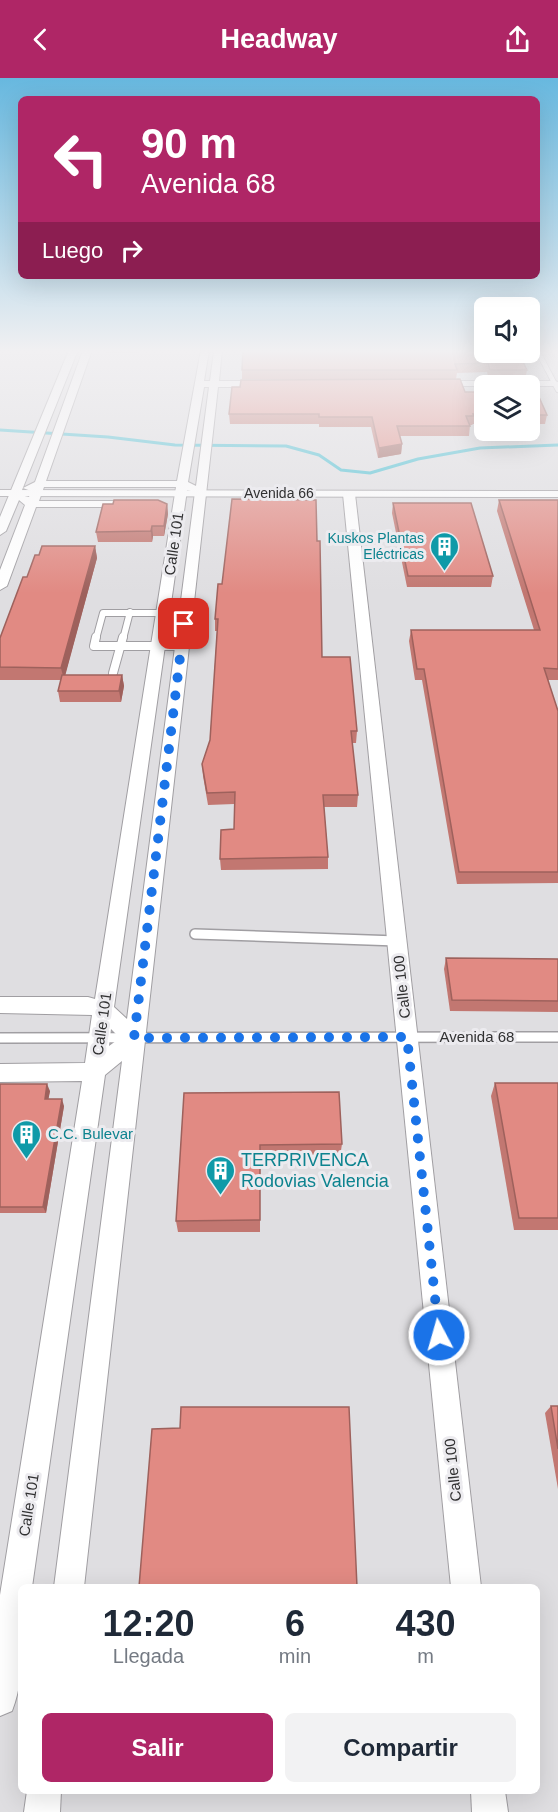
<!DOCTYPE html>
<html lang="es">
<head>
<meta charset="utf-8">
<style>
  body { margin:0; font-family:Arial,sans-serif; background:#f2f2f3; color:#1f2937; height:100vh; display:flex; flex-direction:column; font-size:22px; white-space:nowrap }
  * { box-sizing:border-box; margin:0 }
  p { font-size:20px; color:#747a83 }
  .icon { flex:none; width:33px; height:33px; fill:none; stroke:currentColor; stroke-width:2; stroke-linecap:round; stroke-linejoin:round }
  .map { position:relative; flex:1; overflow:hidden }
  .details { position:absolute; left:18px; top:1506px; width:522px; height:210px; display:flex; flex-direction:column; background:#fff; border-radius:9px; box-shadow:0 6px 24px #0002 }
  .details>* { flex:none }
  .hud { position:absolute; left:18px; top:18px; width:522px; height:183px; border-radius:9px; box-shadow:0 6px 24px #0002; background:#af2666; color:#fff; overflow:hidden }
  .tools { position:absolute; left:474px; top:219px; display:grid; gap:12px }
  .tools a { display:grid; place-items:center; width:66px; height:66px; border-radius:9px; background:#fff; box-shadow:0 6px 24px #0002; font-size:30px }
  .pin { position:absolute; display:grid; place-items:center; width:51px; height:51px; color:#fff; margin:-26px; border-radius:12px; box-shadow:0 3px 9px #0006 }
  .me { position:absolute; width:66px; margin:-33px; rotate:354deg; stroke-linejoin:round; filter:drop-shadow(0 0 4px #0008) }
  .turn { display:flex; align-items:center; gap:21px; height:126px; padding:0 24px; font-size:27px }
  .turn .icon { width:78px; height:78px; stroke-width:2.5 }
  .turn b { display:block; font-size:42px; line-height:51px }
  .then { display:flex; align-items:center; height:57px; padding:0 24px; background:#0003; gap:12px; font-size:22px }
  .eta { display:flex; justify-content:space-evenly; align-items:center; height:102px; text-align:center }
  .eta b { font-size:36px; font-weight:700; line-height:42px }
  .cta { display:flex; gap:12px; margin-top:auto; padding:12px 24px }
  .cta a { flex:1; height:69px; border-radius:9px; background:#af2666; color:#fff; font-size:24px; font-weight:700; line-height:69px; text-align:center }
  .cta a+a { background:#f2f2f3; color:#1f2937 }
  header { display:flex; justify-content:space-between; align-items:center; height:78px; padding:0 24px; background:#af2666; color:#fff; font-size:27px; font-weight:700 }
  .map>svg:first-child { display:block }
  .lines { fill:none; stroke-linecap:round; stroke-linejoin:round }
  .stream { stroke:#46bed1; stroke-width:3 }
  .service-far3-casing { stroke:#a09ea2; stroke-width:6 }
  .service-far2-casing { stroke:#a09ea2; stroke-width:8 }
  .service-far1-casing { stroke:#a09ea2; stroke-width:10 }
  .service-casing { stroke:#a09ea2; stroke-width:12 }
  .minor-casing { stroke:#a09ea2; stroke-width:2 }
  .service-far3 { stroke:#fff; stroke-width:4.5 }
  .service-far2 { stroke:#fff; stroke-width:6 }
  .service-far1 { stroke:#fff; stroke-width:8 }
  .service { stroke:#fff; stroke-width:9 }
  .minor { fill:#fff; fill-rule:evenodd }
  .wall { fill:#c27771 }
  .shaded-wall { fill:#9e615c }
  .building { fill:#e18a83; stroke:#9e615c; stroke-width:1.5 }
  .route { stroke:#1a73e8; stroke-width:10; stroke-dasharray:0 18 }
  .labels { text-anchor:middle; stroke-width:6; stroke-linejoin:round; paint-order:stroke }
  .far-street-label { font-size:14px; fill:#313132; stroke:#ecebef }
  .far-culture-label { font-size:14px; fill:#0d838f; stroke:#ecebef; text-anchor:end }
  .street-label { font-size:15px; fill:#313132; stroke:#ecebef }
  .culture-label { font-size:15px; fill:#0d838f; stroke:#ecebef; text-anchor:start }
  .near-culture-label { font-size:18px; fill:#0d838f; stroke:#ecebef; text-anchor:start }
</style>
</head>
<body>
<header><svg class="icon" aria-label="back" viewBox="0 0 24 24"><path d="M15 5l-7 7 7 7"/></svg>Headway<svg class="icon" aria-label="share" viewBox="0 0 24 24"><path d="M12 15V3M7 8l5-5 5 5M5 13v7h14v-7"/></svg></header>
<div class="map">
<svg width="558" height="1734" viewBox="0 0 558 1734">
  <rect width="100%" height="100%" fill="#dfdee1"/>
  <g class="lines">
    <polyline class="stream" points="0,352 108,359 175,367 286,368 319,377 341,392 370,395 418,381 480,370 558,367"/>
    <defs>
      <polyline id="service-far3" points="537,272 558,312"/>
      <g id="service-far2">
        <polyline points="0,415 558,416"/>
        <polyline points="96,561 103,535 163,535"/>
        <polyline points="123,561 130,534"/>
      </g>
      <g id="service-far1">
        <polyline points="96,559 94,568 181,568"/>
        <polyline points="113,595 123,559"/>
      </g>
      <g id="service">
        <polyline points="195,856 397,863"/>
        <polyline points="0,960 558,959"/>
      </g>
      <g id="minor">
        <path d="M69,272H78L20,417L29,419L31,413L23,410L35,404L83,272H92L46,403H177L201,272H209L204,303H210L214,273L222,272L219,303H267L272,306L267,309H218L84,1509H54L122,983L105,997L32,1509H21C21,1549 27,1595 12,1633L0,1638V1517L82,1003L0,1004V986L85,985L92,937L0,935V919H88L95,921L176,409H44L39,423H139L145,426L139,429H36L7,508L0,512V492L25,427L19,422L6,453L0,457V439ZM204,309H209L196,408L188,404ZM187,412L195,414L127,941L114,929ZM111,951L120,960L109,968Z"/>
        <polygon points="438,303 555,303 558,304 558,308 435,308 433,306"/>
        <polygon points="349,413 355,416 481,1509 451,1509 343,416"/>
        <polygon points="27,1713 61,1713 60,1734 24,1734"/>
        <polygon points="471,1713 505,1713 508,1734 472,1734"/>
      </g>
    </defs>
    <use href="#service-far3" class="service-far3-casing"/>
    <use href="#service-far2" class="service-far2-casing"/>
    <use href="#service-far1" class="service-far1-casing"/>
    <use href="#service" class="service-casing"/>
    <use href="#minor" class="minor-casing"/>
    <use href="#service-far3" class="service-far3"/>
    <use href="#service-far2" class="service-far2"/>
    <use href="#service-far1" class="service-far1"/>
    <use href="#service" class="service"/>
    <use href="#minor" class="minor"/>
  </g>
  <g class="wall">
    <polygon points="105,272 138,272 137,275 106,275"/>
    <polygon points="484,272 527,292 525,301 489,301 487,294 457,295 456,301 242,301 242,292"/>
    <polygon points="494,301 531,301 547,337 545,346 530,346 530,308 493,308"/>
    <polygon points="465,314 484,314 484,346 473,346 472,347 470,347 469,358 400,358 402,366 401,376 378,380 371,349 319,349 319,346 230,346 229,336"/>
    <polygon points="499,422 558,422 558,602 548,602 558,633 558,805 457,806 422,602 415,602 409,563 411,552 534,552 497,433"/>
    <polygon points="393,425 493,498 491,509 407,509 392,435"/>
    <polygon points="167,426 168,436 164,458 153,458 152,464 98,464 96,454"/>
    <polygon points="317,463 322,579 357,653 356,665 352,665 358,717 357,729 324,729 328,779 328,791 221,792 220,781 234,751 234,726 208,727 203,698 202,686 210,662 217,553 215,553 215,541 222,506"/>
    <polygon points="95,468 97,480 65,597 122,597 124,608 121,624 60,624 58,613 61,602 0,602 0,560 27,499 39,477"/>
    <polygon points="446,880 558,881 558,934 450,933 444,891"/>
    <polygon points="495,1005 558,1005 558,1152 514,1152 491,1018"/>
    <polygon points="0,1006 50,1013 48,1021 64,1028 46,1135 0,1135"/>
    <polygon points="184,1015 342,1066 340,1079 260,1080 260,1154 178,1154 176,1143"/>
    <polygon points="551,1328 558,1328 558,1411 545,1335"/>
  </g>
  <g class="shaded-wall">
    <polygon points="402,366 401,376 378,380 379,370"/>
    <polygon points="167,426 168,436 164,458 164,448"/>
    <polygon points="152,448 153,458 152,464 151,453"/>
    <polygon points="95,468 97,480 64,602 61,590"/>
    <polygon points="122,597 124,608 121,624 119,613"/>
    <polygon points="47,1006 50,1013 47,1029 45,1021"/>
    <polygon points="62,1021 64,1028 46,1135 43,1129"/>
  </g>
  <g class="building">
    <polygon points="243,272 484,272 484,274 518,274 527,292 490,292 488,285 455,286 457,292 242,292"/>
    <polygon points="460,301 465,314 484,314 484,336 473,336 474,338 466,338 470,348 397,348 402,366 379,370 372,339 319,339 319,336 229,336 232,309 240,309 241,302"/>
    <polygon points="494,301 531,301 547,337 530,337 530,308 496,308"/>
    <polygon points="232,421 316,422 317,463 320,463 322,579 350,579 357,653 351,653 358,717 323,717 328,779 220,781 221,752 234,751 235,714 207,715 202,686 210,662 218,541 215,541 218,506 222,506"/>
    <polygon points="114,422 158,422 167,426 164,448 152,448 151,453 96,454 103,426 113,426"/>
    <polygon points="499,422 558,422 558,591 544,590 558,633 558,794 459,794 424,591 417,591 411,552 540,552"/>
    <polygon points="393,425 471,425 493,498 408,498"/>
    <polygon points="42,468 95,468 61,590 0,589 0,560 23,499 27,499 35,477 39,477"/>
    <polygon points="62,597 122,597 119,613 58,613"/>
    <polygon points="446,880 558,881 558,923 452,922"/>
    <polygon points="495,1005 558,1005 558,1140 519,1140"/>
    <polygon points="0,1006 47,1006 45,1021 62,1021 43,1129 0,1129"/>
    <polygon points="339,1014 342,1066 260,1067 260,1142 176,1143 184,1015"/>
    <polygon points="551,1328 558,1328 558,1371"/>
    <polygon points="181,1329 349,1329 357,1509 139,1509 152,1351 180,1350"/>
  </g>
  <linearGradient id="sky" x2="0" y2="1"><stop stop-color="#67b8df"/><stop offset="0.53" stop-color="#f1f0f2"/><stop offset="1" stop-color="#f1f0f2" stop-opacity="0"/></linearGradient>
  <rect width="558" height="515" fill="url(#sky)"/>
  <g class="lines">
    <polyline class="route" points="184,546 134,960 407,959 439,1257"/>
  </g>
  <defs>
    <symbol id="building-pin" viewBox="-11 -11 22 30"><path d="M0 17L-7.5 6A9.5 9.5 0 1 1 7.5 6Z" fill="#0f9aa8" stroke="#ecebef"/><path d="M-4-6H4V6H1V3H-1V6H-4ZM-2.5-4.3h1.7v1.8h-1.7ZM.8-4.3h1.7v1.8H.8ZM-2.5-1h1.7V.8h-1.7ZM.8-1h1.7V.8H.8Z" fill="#fff"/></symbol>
  </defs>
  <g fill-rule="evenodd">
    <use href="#building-pin" x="428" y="452" width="33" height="45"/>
    <use href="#building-pin" x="10" y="1040" width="33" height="45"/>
    <use href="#building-pin" x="204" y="1076" width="33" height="45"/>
  </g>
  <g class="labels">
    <g class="far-street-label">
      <text x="279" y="420">Avenida 66</text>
    </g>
    <g class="far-culture-label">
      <text x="424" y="465">Kuskos Plantas<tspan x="424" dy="16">Eléctricas</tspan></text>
    </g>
    <g class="street-label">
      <text transform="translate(174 466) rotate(-82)" y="5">Calle 101</text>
      <text transform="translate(402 909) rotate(-96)" y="5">Calle 100</text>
      <text transform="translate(102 946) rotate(-82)" y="5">Calle 101</text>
      <text x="477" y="964">Avenida 68</text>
      <text transform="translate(453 1392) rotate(-96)" y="5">Calle 100</text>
      <text transform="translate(29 1427) rotate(-81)" y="5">Calle 101</text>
    </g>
    <g class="culture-label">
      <text x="48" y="1061">C.C. Bulevar</text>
    </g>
    <g class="near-culture-label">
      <text x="241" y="1088">TERPRIVENCA<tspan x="241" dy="21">Rodovias Valencia</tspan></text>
    </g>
  </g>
</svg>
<div class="tools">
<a><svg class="icon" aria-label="sound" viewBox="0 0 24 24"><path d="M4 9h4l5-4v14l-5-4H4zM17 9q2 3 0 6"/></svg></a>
<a><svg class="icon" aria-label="layers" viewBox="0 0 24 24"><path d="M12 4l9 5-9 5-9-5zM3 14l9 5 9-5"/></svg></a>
</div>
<div class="pin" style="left:184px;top:546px;background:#d93025"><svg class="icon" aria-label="arrive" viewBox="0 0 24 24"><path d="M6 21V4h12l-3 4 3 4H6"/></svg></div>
<svg class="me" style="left:439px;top:1257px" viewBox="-20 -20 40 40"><circle r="17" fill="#1a73e8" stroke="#fff" stroke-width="3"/><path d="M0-11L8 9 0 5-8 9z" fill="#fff"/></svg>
<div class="hud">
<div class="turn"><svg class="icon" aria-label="left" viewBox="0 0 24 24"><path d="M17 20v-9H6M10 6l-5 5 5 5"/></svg><div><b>90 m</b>Avenida 68</div></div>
<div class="then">Luego<svg class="icon" aria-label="right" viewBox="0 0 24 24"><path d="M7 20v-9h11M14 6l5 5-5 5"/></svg></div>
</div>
<section class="details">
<div class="eta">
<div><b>12:20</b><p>Llegada</p></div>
<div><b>6</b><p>min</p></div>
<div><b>430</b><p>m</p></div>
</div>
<div class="cta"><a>Salir</a><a>Compartir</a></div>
</section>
</div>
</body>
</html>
